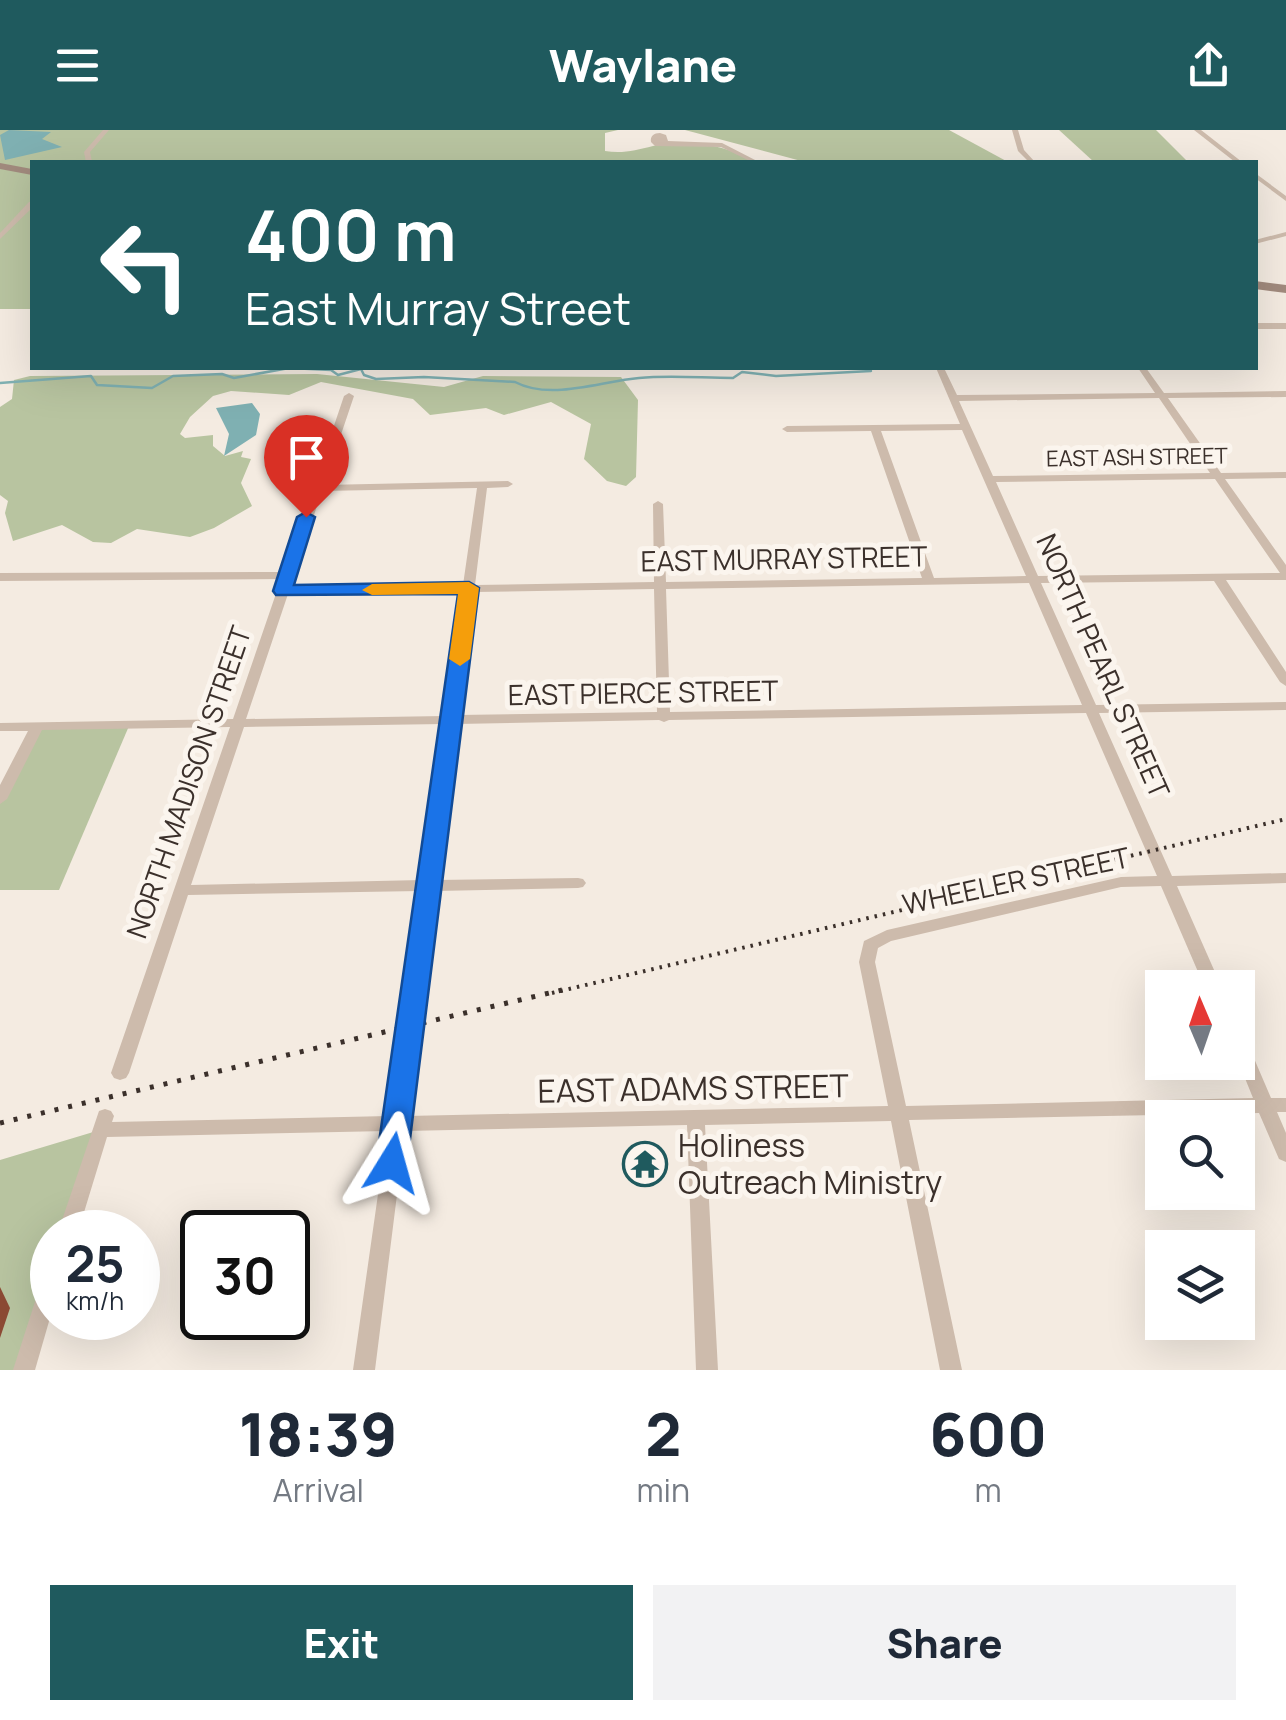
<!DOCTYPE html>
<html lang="en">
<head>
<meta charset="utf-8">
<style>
  body { margin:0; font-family:Manrope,sans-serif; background:#f2f2f3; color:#1f2937; height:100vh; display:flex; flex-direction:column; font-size:38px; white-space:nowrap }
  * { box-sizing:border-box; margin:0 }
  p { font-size:32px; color:#747a83 }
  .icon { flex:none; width:55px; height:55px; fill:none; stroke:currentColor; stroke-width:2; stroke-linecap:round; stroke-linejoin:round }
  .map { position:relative; height:1240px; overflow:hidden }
  .panel { display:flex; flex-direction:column; background:#fff; flex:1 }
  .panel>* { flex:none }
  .top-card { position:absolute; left:30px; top:30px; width:1228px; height:210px; border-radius:0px; box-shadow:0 10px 40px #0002; background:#1f5a5e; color:#fff; overflow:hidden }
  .needle { width:65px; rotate:358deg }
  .fabs { position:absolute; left:1145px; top:840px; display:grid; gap:20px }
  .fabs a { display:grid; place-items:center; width:110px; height:110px; border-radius:0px; background:#fff; box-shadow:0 10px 40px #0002; font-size:50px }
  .speed { position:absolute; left:30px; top:1080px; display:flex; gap:20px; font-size:50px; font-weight:700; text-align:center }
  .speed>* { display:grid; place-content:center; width:130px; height:130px; border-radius:50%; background:#fff; box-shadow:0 10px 40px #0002; line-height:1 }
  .speed small { font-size:25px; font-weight:400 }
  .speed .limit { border:5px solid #111; border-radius:15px; background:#fff; color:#111 }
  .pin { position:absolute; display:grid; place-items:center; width:85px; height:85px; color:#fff; margin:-102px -42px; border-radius:50% 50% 50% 0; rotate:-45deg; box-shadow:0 0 10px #0007 }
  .pin .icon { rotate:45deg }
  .me { position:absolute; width:110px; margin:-55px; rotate:8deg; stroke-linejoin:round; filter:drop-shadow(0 0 8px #0008) }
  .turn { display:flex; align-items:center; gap:35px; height:210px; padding:0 50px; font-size:45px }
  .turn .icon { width:130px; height:130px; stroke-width:2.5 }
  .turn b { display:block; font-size:70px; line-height:85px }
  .eta { display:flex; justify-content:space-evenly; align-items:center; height:170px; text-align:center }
  .eta b { font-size:60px; font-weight:800; line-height:70px }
  .action { display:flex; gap:20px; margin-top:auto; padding:20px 50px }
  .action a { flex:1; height:115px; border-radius:0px; background:#1f5a5e; color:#fff; font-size:40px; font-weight:800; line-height:115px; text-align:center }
  .action a+a { background:#f2f2f3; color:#1f2937 }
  header { display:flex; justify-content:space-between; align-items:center; height:130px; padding:0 50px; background:#1f5a5e; color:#fff; font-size:45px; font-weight:800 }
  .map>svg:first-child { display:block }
  .green { fill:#b8c4a0 }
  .water { fill:#7fb0b2 }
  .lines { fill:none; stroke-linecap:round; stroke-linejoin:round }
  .stream { stroke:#7fb0b2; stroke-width:2.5 }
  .minor { fill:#cdbbac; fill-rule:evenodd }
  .secondary { fill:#a18a7d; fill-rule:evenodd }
  .rail-far1 { stroke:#3b302b; stroke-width:4; stroke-dasharray:2.5 6; stroke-linecap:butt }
  .rail { stroke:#3b302b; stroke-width:5; stroke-dasharray:4 10; stroke-linecap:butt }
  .shaded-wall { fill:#8c4a34 }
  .route { fill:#1a73e8; stroke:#114b97; stroke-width:2.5 }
  .slow { fill:#f59e0b }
  .labels { text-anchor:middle; stroke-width:10; stroke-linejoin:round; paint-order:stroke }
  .far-street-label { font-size:22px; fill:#3b302b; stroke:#fbf5ee }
  .street-label { font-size:28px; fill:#3b302b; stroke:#fbf5ee }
  .near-street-label { font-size:32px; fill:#3b302b; stroke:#fbf5ee }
  .near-poi-label { font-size:32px; fill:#3b302b; stroke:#fbf5ee; text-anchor:start }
</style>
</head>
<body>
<header><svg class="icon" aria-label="menu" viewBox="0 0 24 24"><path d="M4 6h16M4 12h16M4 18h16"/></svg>Waylane<svg class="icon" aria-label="share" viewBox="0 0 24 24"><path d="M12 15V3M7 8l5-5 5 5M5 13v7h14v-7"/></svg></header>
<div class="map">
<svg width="1286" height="1240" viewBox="0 0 1286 1240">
  <rect width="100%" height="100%" fill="#f4ebe1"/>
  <g class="green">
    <path d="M0,0H618L605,3V21C623,24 636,20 653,16C685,9 728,14 754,32H32V179H0Z"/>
    <polygon points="685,0 949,0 1008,32 805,32"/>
    <polygon points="1059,0 1156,0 1188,32 1094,32"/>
    <polygon points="317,244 444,257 483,246 621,247 638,270 636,347 626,356 607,351 584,329 591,294 551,272 504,285 486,278 430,285 413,269 321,252 289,265 231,261 213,266 190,287 180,304 185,308 213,305 213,316 225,326 243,321 241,327 251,329 241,353 252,376 214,398 190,407 137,399 111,413 93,412 62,395 13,411 5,383 8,371 0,365 0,277 12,269 14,250 30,246"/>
    <polygon points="129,596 59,760 0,760 0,669 37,597"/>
    <polygon points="100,1000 68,1102 52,1102 52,1150 24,1240 0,1240 0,1030"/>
  </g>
  <g class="water">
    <polygon points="9,0 51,2 42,9 62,17 5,30 0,5"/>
    <polygon points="252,273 260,284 256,305 224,326 229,304 216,278"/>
  </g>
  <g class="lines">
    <path class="stream" d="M0,253L91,246L97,255L152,258L173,246L222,244L234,248L289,238L331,240L338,245L361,239L364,245L376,249L424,247L515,252C551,271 601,251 639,248C670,245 702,248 733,248L742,242L776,246L871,241"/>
    <g class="minor">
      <polygon points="103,0 109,0 90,22 92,32 86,32 84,22"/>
      <polygon points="1012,0 1018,0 1024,20 1035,32 1029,32 1018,21"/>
      <polygon points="1194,0 1201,0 1242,32 1235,32"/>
      <path d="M660,3L666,5L668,11L722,13L759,32H752L721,17L655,16L651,12C650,6 654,3 660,3Z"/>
      <polygon points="1255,43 1286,66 1286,71 1255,48"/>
      <polygon points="29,72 32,72 32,78 0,109 0,103"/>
      <polygon points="1286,102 1286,106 1255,114 1255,110"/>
      <rect x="1255" y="193" width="31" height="6"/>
      <path d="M936,238H944L957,265L1155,263L1138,238H1146L1164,263L1286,261V267L1168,268L1221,343L1286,342V348L1225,349L1286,435V450H1226L1286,542V556L1280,552L1214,451L1041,453L1096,575L1286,572V580L1099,583L1172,746L1286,743V753L1177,756L1222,858H1205L1161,756L1121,757L891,811L878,818L875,832L906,976L1253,968L1238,931V905L1244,907L1247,912L1271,968H1286V982H1277L1286,1003V1032L1279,1029L1259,983L909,990L962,1240H940L891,991L705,995L718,1240H696L687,995L405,1001L375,1240H353L387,1001L107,1007L78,1102H58L99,981L105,979L111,981L114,986L112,992L389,986L420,761L188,765L129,943L126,948L120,950L114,948L111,943L230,597L42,600L7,669L0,674V655L28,601H0V593L233,589L281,449L0,451V443L284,442L312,360L310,358L314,355L344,266L349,263L354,266L324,355L508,351L513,354L508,357L487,358L475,455L654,452L653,374L658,371L663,374L666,452L922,448L871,301L787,302L782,299L787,296L960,294ZM1159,268L1210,343L993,346L959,271ZM962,300L1026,446L934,448L881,301ZM1215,349L1280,443L1038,446L996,352ZM477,358L463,455L290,457L322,361ZM1029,453L1082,575L670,582L666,459ZM654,459L657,582L458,585L474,462ZM462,462L445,586L246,589L288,464ZM1086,583L1157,746L1121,747L887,800L864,811L859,832L888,976L407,986L436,761L578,758L583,757L586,753L583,749L578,748L437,750L457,594L659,590L664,592L669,590ZM444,594L422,750L191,755L244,597Z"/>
      <polygon points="52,1141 52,1181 35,1240 13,1240 42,1150 45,1144"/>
    </g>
    <g class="secondary">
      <polygon points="0,33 32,39 32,45 0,39"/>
      <polygon points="1255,151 1286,155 1286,163 1255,159"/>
    </g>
    <polyline class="rail-far1" points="552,863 1286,689"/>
    <polyline class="rail" points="0,993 562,860"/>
  </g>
  <polygon class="shaded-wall" points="0,1157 10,1178 0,1208"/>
  <polygon class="route" points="306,382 315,387 294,455 469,452 479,458 407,1033 402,1042 392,1046 381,1042 376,1033 458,464 276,465 273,461 297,387"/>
  <polygon class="slow" points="469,452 479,458 470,529 460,536 449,529 458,464 372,465 362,460 372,454"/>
  <defs>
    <symbol id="temple-ring" viewBox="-11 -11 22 22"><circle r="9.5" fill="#fbf5ee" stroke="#1f5a5e" stroke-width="1.5"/><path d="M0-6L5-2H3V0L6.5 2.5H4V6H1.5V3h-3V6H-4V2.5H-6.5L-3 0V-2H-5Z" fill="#1f5a5e"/></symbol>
  </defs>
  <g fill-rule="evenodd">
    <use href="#temple-ring" x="620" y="1009" width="50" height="50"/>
  </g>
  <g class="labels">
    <g class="far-street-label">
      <text transform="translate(1137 327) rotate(-1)" y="8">EAST ASH STREET</text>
    </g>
    <g class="street-label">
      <text transform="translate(784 429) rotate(-1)" y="10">EAST MURRAY STREET</text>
      <text transform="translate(1103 536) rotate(66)" y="10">NORTH PEARL STREET</text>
      <text transform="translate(643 563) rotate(-1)" y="10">EAST PIERCE STREET</text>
      <text transform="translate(189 652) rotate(-71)" y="10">NORTH MADISON STREET</text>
      <text transform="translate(1016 751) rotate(-12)" y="10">WHEELER STREET</text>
    </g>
    <g class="near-street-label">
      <text transform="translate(693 959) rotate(-1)" y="11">EAST ADAMS STREET</text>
    </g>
    <g class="near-poi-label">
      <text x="678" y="1027">Holiness<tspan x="678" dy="37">Outreach Ministry</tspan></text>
    </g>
  </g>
</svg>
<div class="fabs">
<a><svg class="needle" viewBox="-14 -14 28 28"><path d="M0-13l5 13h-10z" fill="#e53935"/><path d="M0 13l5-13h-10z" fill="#747a83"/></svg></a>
<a><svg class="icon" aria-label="search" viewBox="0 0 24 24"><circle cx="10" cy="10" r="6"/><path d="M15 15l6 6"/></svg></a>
<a><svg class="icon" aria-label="layers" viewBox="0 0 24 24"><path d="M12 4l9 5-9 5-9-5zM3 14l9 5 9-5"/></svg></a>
</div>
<div class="speed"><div>25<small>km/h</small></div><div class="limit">30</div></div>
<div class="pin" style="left:306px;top:387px;background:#d93025"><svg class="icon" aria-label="arrive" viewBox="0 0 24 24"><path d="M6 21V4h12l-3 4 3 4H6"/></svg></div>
<svg class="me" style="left:392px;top:1033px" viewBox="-20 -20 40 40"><path d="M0-17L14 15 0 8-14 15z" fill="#1a73e8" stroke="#fff" stroke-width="4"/></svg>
<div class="top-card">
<div class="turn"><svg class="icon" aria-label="left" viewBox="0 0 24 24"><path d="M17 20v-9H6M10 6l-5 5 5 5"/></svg><div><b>400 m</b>East Murray Street</div></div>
</div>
</div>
<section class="panel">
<div class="eta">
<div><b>18:39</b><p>Arrival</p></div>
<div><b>2</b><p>min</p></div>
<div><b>600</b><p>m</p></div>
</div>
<div class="action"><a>Exit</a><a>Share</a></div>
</section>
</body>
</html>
